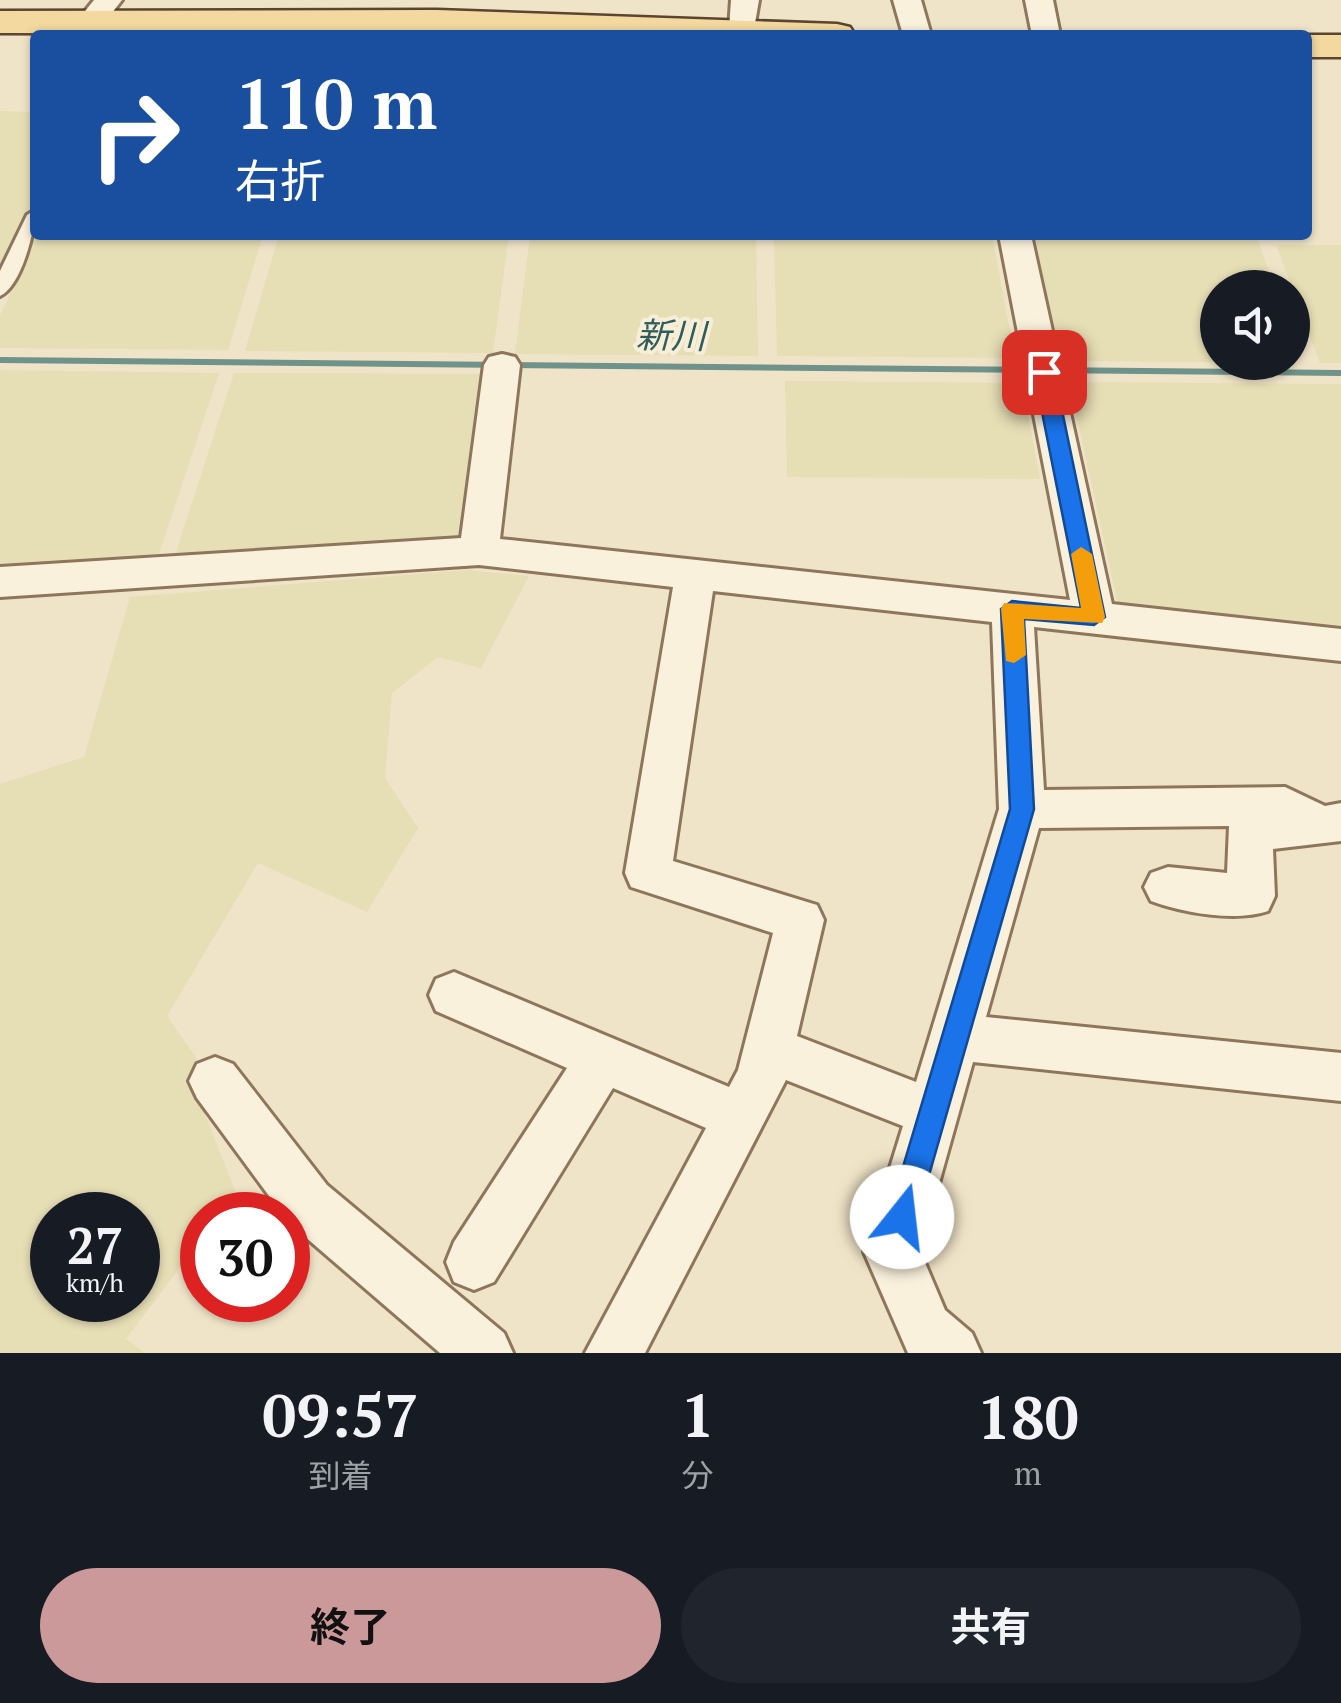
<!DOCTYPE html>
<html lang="ja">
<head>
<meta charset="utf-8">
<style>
  body { margin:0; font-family:"PT Serif","Noto Sans JP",serif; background:#20242c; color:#f1f3f6; height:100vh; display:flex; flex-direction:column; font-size:38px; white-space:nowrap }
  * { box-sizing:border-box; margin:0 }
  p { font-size:32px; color:#9ea1a6 }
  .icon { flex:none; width:55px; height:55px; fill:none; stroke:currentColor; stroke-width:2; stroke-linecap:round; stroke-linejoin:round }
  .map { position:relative; height:1353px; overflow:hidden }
  .details { display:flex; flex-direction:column; background:#171b24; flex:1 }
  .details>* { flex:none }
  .top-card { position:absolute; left:30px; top:30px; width:1282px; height:210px; border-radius:10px; box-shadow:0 2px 8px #0004; background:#1a4fa0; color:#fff; overflow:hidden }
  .buttons { position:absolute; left:1200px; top:270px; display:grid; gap:20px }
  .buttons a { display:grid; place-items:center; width:110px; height:110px; border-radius:50%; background:#171b24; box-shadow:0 2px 8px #0004; font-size:50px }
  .speed { position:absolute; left:30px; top:1192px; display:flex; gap:20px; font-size:50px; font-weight:700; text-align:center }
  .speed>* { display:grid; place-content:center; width:130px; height:130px; border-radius:50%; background:#171b24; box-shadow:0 2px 8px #0004; line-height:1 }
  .speed small { font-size:25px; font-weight:400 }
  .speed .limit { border:15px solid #d22; background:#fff; color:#111 }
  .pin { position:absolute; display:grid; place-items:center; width:85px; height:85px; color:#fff; margin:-42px; border-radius:20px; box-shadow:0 5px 15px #0006 }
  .me { position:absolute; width:110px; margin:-55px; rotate:16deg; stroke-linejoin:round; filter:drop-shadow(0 0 8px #0008) }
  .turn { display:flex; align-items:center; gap:35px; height:210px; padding:0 40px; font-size:45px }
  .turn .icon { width:130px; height:130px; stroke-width:2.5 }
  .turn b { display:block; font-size:70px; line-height:85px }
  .eta { display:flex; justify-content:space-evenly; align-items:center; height:170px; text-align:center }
  .eta b { font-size:60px; font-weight:700; line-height:70px }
  .primary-button { display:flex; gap:20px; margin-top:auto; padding:20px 40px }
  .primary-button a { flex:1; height:115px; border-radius:60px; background:#cc999b; color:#111; font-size:40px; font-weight:700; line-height:115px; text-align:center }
  .primary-button a+a { background:#20242c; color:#f1f3f6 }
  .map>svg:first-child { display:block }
  .farmland { fill:#e6deb5; fill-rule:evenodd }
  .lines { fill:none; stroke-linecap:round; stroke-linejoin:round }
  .stream { fill:#6f938a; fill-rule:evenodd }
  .service-casing { stroke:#8d765c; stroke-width:6 }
  .minor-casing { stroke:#8d765c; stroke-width:6 }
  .primary-casing { stroke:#5b4430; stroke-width:5 }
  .service { fill:#faf1dc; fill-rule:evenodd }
  .minor { fill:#faf1dc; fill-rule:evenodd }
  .primary { fill:#f3d9a0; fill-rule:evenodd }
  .route { fill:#1a73e8; stroke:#114b97; stroke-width:2.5 }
  .slow { fill:#f59e0b }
  .labels { text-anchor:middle; stroke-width:8; stroke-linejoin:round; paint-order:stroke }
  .water-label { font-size:35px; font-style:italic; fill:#2f5d5a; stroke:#f7eed8 }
</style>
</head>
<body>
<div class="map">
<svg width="1341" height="1353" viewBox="0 0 1341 1353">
  <rect width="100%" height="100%" fill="#f0e4c8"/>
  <g class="farmland">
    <polygon points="0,111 35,112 35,199 0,274"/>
    <polygon points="37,235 263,235 228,350 0,348 0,316"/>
    <polygon points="279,235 509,235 493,353 245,351"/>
    <polygon points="530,235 756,235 758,356 515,354"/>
    <polygon points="774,235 992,235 1015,358 777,356"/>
    <polygon points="1034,235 1256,235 1275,287 1218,288 1217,362 1061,361"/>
    <polygon points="1276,245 1341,245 1341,363 1320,363"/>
    <polygon points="0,370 219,373 158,557 0,568"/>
    <polygon points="234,373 481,374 461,539 175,555"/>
    <polygon points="785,381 1022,383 1040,479 787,477"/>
    <polygon points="1069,382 1341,384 1341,630 1118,605"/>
    <path d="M468,570L529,576L481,668L438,657L392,693L385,778L418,828L367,912L258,863L167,1016L204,1069L200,1102L236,1193L220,1215H202V1238L126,1339L145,1353H0V784L84,757L130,597ZM52,1215H138V1300H52Z"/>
  </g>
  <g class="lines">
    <polygon class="stream" points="0,357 1341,370 1341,376 0,363"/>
    <defs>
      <path id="service" d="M35,210C35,232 21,286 0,296V271L27,215Z"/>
      <g id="minor">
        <polygon points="94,0 122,0 101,27 81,27 77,21"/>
        <polygon points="731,0 759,0 753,35 733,35 729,30"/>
        <polygon points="893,0 921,0 931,35 903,35"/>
        <polygon points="1025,0 1053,0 1060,35 1032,35"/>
        <path d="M999,235H1031L1112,604L1341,629V661L1034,627L1044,790L1285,787L1325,806L1341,803V841L1273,849L1275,896L1268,911C1236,922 1183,913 1151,901L1144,887L1151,873L1168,867L1227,873L1229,826L1039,828L986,1017L1341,1053V1101L973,1062L920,1251L945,1310L972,1333L981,1353H908L864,1252L903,1126L786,1080L645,1353H585L706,1128L613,1088L494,1282L474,1290L454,1282L446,1262L454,1242L567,1068L436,1011L429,995L436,979L454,972L729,1087L738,1070L773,933L631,887L625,873L673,587L479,565L0,597V567L461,538L484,365L489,357L502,354L515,357L520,365L500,539L1070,600ZM713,591L992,622L999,809L916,1082L797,1036L824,920L817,905L673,861Z"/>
        <polygon points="215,1057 233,1064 327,1185 504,1333 513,1353 440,1353 289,1223 288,1215 283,1215 197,1098 189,1081 197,1064"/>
      </g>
      <g id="primary">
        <polygon points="437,10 837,24 850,27 855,35 0,33 0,11"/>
        <rect x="1308" y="35" width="33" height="22"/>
      </g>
    </defs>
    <use href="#service" class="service-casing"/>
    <use href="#minor" class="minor-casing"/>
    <use href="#primary" class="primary-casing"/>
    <use href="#service" class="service"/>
    <use href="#minor" class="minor"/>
    <use href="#primary" class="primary"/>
  </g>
  <polygon class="route" points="1044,366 1054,372 1105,617 1094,625 1024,619 1034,809 917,1217 913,1227 902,1232 892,1227 888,1217 1010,809 1001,609 1012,601 1081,608 1034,372"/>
  <polygon class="slow" points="1081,547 1092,554 1105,617 1102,623 1024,619 1026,655 1014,663 1006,661 1001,609 1004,603 1081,608 1071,554"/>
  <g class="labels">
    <g class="water-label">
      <text transform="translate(671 336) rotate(1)" y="12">新川</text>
    </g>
  </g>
</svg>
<div class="buttons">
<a><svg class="icon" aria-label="sound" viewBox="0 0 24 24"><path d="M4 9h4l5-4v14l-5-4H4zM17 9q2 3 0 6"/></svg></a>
</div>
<div class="speed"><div>27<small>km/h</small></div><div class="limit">30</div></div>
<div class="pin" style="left:1044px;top:372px;background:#d93025"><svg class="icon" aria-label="arrive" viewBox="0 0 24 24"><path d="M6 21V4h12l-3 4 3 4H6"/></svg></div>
<svg class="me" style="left:902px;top:1217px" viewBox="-20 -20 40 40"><circle r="19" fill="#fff"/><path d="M0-13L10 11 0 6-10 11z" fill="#1a73e8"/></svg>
<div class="top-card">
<div class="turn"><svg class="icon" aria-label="right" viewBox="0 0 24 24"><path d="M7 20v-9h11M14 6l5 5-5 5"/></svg><div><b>110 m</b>右折</div></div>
</div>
</div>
<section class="details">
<div class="eta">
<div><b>09:57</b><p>到着</p></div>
<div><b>1</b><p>分</p></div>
<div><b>180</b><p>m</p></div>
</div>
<div class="primary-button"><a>終了</a><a>共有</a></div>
</section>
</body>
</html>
